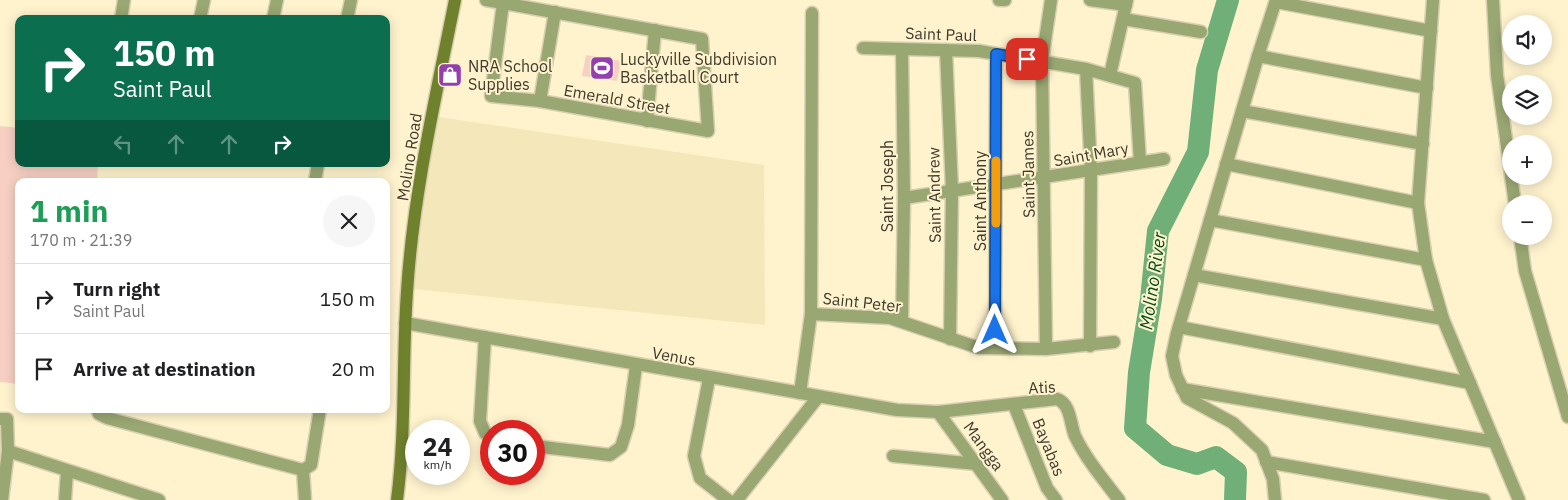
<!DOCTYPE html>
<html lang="en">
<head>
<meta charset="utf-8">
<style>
  body { margin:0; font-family:"IBM Plex Sans",sans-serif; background:#f6f6f6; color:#202124; height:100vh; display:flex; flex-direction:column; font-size:19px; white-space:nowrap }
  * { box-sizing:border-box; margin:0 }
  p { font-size:16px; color:#757577 }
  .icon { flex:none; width:28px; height:28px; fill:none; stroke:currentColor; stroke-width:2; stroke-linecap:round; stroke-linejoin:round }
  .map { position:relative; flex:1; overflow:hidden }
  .sheet { position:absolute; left:15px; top:178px; width:375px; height:235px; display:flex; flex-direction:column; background:#fff; border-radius:10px; box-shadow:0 2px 12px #0003 }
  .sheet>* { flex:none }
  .hud { position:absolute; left:15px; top:15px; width:375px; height:152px; border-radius:10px; box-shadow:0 2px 12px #0003; background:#0b6e4f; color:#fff; overflow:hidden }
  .controls { position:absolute; left:1502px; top:15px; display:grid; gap:10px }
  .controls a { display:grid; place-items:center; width:50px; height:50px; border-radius:50%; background:#fff; box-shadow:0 2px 12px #0003; font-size:25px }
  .speed { position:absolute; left:405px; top:420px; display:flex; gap:10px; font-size:25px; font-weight:700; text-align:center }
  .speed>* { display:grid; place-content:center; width:65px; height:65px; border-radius:50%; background:#fff; box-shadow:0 2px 12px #0003; line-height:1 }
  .speed small { font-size:12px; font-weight:400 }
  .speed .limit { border:8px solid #d22; background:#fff; color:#111 }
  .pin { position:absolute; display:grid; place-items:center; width:42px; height:42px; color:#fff; margin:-21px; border-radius:10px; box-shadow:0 2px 8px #0006 }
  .me { position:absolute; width:55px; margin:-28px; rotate:0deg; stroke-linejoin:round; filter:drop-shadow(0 0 4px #0008) }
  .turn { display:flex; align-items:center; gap:18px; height:105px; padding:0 15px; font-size:22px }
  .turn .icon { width:65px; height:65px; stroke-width:2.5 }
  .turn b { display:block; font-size:35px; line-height:42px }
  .lanes { display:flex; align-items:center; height:48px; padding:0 15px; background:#0003; justify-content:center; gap:25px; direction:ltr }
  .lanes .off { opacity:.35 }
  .round { display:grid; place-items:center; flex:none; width:52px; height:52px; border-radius:26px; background:#f6f6f6 }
  .summary { display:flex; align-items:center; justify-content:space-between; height:85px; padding:0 15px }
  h1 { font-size:30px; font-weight:700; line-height:38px; color:#1e9e55 }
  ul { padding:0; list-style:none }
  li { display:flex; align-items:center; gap:15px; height:70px; padding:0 15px; border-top:1px solid #e0e0e0 }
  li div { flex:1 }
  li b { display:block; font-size:19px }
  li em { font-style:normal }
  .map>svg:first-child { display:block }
  .built { fill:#f4e7ba }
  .green { fill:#f7d0c3 }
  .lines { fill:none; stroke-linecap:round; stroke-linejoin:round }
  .river { stroke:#70af78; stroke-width:22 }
  .minor-casing { stroke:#d9ceae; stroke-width:15 }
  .secondary-casing { stroke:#d9ceae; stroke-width:15 }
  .minor { stroke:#99a773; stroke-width:12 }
  .secondary { stroke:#6f812d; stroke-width:12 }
  .route-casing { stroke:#114b97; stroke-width:12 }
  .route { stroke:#1a73e8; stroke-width:9 }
  .slow { stroke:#f59e0b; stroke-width:9 }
  .labels { text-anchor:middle; stroke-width:4; stroke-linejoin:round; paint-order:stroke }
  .street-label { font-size:16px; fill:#3f3a2c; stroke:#fff3ce }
  .poi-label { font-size:16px; fill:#3f3a2c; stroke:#fff3ce; text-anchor:start }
  .water-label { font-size:18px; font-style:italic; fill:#034e1a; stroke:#fff3ce }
</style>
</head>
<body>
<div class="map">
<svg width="1568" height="500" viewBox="0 0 1568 500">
  <rect width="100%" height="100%" fill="#fff3ce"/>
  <polygon class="built" points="432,116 764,165 765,325 413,289 426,154"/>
  <g class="green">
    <polygon points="586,55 621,61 617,81 582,76"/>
    <polygon points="0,126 19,128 19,164 98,164 97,181 19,181 19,384 0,382"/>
  </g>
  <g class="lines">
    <polyline class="river" points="1228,0 1207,70 1198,152 1158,231 1151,299 1139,372 1135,428 1167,455 1197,464 1216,457 1236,472 1235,500"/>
    <defs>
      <g id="minor">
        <polyline points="486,0 702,39 708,131 540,101 491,96 503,3"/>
        <polyline points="999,0 1005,0"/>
        <polyline points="1090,0 1126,5"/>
        <polyline points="1433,0 1418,203 1426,260 1443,319 1519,500"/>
        <polyline points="1493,0 1497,75 1511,175"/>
        <polyline points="1276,2 1431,31"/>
        <polyline points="121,19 124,0"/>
        <polyline points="200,19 204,0"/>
        <polyline points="273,19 277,0"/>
        <polyline points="347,19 351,0"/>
        <polyline points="1123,19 1201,32"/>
        <polyline points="863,48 979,51 1086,69 1135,83 1140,162"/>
        <polyline points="902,50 904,198 902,321"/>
        <polyline points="946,50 952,190 950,339"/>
        <polyline points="1258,56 1427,88"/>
        <polyline points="1086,69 1091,171 1090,346"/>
        <polyline points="1110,75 1127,0"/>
        <polyline points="540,101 555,12"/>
        <polyline points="1242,111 1423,144"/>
        <polyline points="647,121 655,30"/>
        <polyline points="1226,164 1418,203"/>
        <polyline points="1511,176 1515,204"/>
        <polyline points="315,181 318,164"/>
        <polyline points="904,198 1164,159"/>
        <polyline points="1210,220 1426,260"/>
        <polyline points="1520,236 1525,271 1568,417"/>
        <polyline points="1194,275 1443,319"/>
        <polyline points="811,314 890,318 979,348 1046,349 1114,342"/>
        <path d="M405,323L897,410L938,412L1057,399C1071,404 1070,424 1075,436C1086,459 1103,479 1119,500"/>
        <polyline points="1179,327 1470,383"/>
        <polyline points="485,337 480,421 485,433 491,437"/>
        <polyline points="995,348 996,54"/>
        <polyline points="1046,349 1042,61 1051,0"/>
        <polyline points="709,379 694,456 700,478 728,500"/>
        <polyline points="1182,389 1495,442"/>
        <polyline points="800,393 811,314 812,13"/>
        <polyline points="1014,405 1047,488 1056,500"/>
        <polyline points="97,409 99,414 107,418 303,470 311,465 320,409"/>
        <polyline points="938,412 1002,500"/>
        <polyline points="0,419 7,419 8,451 2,500"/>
        <polyline points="534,446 610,455 621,447 628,425 636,366"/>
        <polyline points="8,451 159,500"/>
        <polyline points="893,456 977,464"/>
        <polyline points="1266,462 1484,500"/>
        <polyline points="303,470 305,500"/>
        <polyline points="65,500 67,472"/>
        <polyline points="737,500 818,397"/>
        <polyline points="1275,500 1273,479 1262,450 1233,423 1187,398 1176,375 1172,356 1177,333 1258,56 1276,0"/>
      </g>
      <path id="secondary" d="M397,500C406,431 402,361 407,292C413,194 436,96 455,0"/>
    </defs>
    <use href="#minor" class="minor-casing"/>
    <use href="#secondary" class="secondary-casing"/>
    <use href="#minor" class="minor"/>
    <use href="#secondary" class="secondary"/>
  </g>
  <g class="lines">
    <defs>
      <polyline id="route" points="995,330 996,54 1027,59"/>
    </defs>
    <use href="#route" class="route-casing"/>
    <use href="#route" class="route"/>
    <polyline class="slow" points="996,223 996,161"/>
  </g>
  <defs>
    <symbol id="stadium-square" viewBox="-11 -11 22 22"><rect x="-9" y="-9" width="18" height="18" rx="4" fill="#933fad" stroke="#fff3ce"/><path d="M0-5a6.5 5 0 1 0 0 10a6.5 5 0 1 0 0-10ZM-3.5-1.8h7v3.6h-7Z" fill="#fff"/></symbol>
    <symbol id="shop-square" viewBox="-11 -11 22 22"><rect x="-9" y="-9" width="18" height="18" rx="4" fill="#933fad" stroke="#fff3ce"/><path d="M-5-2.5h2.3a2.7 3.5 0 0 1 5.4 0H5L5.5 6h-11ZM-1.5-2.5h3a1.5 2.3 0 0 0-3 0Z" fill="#fff"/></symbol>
  </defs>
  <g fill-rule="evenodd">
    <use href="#stadium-square" x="588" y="54" width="28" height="28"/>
    <use href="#shop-square" x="436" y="61" width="28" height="28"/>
  </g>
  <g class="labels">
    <g class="street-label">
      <text transform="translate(941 34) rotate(2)" y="6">Saint Paul</text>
      <text transform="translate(617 99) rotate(10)" y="6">Emerald Street</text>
      <text transform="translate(1091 154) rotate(-10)" y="6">Saint Mary</text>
      <text transform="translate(409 157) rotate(-81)" y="6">Molino Road</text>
      <text transform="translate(1028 174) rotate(-91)" y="6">Saint James</text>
      <text transform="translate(887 186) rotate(-90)" y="6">Saint Joseph</text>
      <text transform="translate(934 195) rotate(-91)" y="6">Saint Andrew</text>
      <text transform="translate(980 201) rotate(-90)" y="6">Saint Anthony</text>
      <text transform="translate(862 302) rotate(6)" y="6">Saint Peter</text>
      <text transform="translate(674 356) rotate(10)" y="6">Venus</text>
      <text transform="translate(1042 387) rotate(-3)" y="6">Atis</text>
      <text transform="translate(984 446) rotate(54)" y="6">Mangga</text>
      <text transform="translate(1049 447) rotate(68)" y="6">Bayabas</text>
    </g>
    <g class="poi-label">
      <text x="620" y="65">Luckyville Subdivision<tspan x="620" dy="18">Basketball Court</tspan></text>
      <text x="468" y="72">NRA School<tspan x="468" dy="18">Supplies</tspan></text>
    </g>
    <g class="water-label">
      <text transform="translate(1153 281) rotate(-82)" y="6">Molino River</text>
    </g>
  </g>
</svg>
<div class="controls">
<a><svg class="icon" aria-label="sound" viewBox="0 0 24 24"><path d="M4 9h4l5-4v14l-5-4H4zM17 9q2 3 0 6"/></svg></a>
<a><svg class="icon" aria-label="layers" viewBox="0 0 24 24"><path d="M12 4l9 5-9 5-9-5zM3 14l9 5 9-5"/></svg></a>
<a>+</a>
<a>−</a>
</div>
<div class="speed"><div>24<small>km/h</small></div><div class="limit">30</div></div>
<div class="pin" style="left:1027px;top:59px;background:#d93025"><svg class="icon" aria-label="arrive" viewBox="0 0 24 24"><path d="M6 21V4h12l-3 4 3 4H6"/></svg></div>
<svg class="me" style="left:995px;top:330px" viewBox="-20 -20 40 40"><path d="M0-17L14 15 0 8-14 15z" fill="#1a73e8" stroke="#fff" stroke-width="4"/></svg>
<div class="hud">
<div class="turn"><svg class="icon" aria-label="right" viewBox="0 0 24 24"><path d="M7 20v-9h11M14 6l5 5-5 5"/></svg><div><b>150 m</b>Saint Paul</div></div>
<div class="lanes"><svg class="icon off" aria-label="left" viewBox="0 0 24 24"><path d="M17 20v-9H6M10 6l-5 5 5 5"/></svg><svg class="icon off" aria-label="ahead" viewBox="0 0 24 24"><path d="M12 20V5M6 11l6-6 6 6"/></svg><svg class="icon off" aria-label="ahead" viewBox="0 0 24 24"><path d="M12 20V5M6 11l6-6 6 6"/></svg><svg class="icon" aria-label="right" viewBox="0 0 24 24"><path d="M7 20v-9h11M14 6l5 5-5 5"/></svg></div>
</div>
<section class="sheet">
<div class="summary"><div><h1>1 min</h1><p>170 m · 21:39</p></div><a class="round"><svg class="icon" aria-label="close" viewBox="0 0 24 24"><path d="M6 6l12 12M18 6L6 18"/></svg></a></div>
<ul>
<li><svg class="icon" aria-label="right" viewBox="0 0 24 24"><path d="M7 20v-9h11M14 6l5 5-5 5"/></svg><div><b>Turn right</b><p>Saint Paul</p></div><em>150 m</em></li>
<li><svg class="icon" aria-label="arrive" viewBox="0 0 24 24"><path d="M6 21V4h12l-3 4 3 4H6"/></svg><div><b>Arrive at destination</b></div><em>20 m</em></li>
</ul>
</section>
</div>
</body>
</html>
